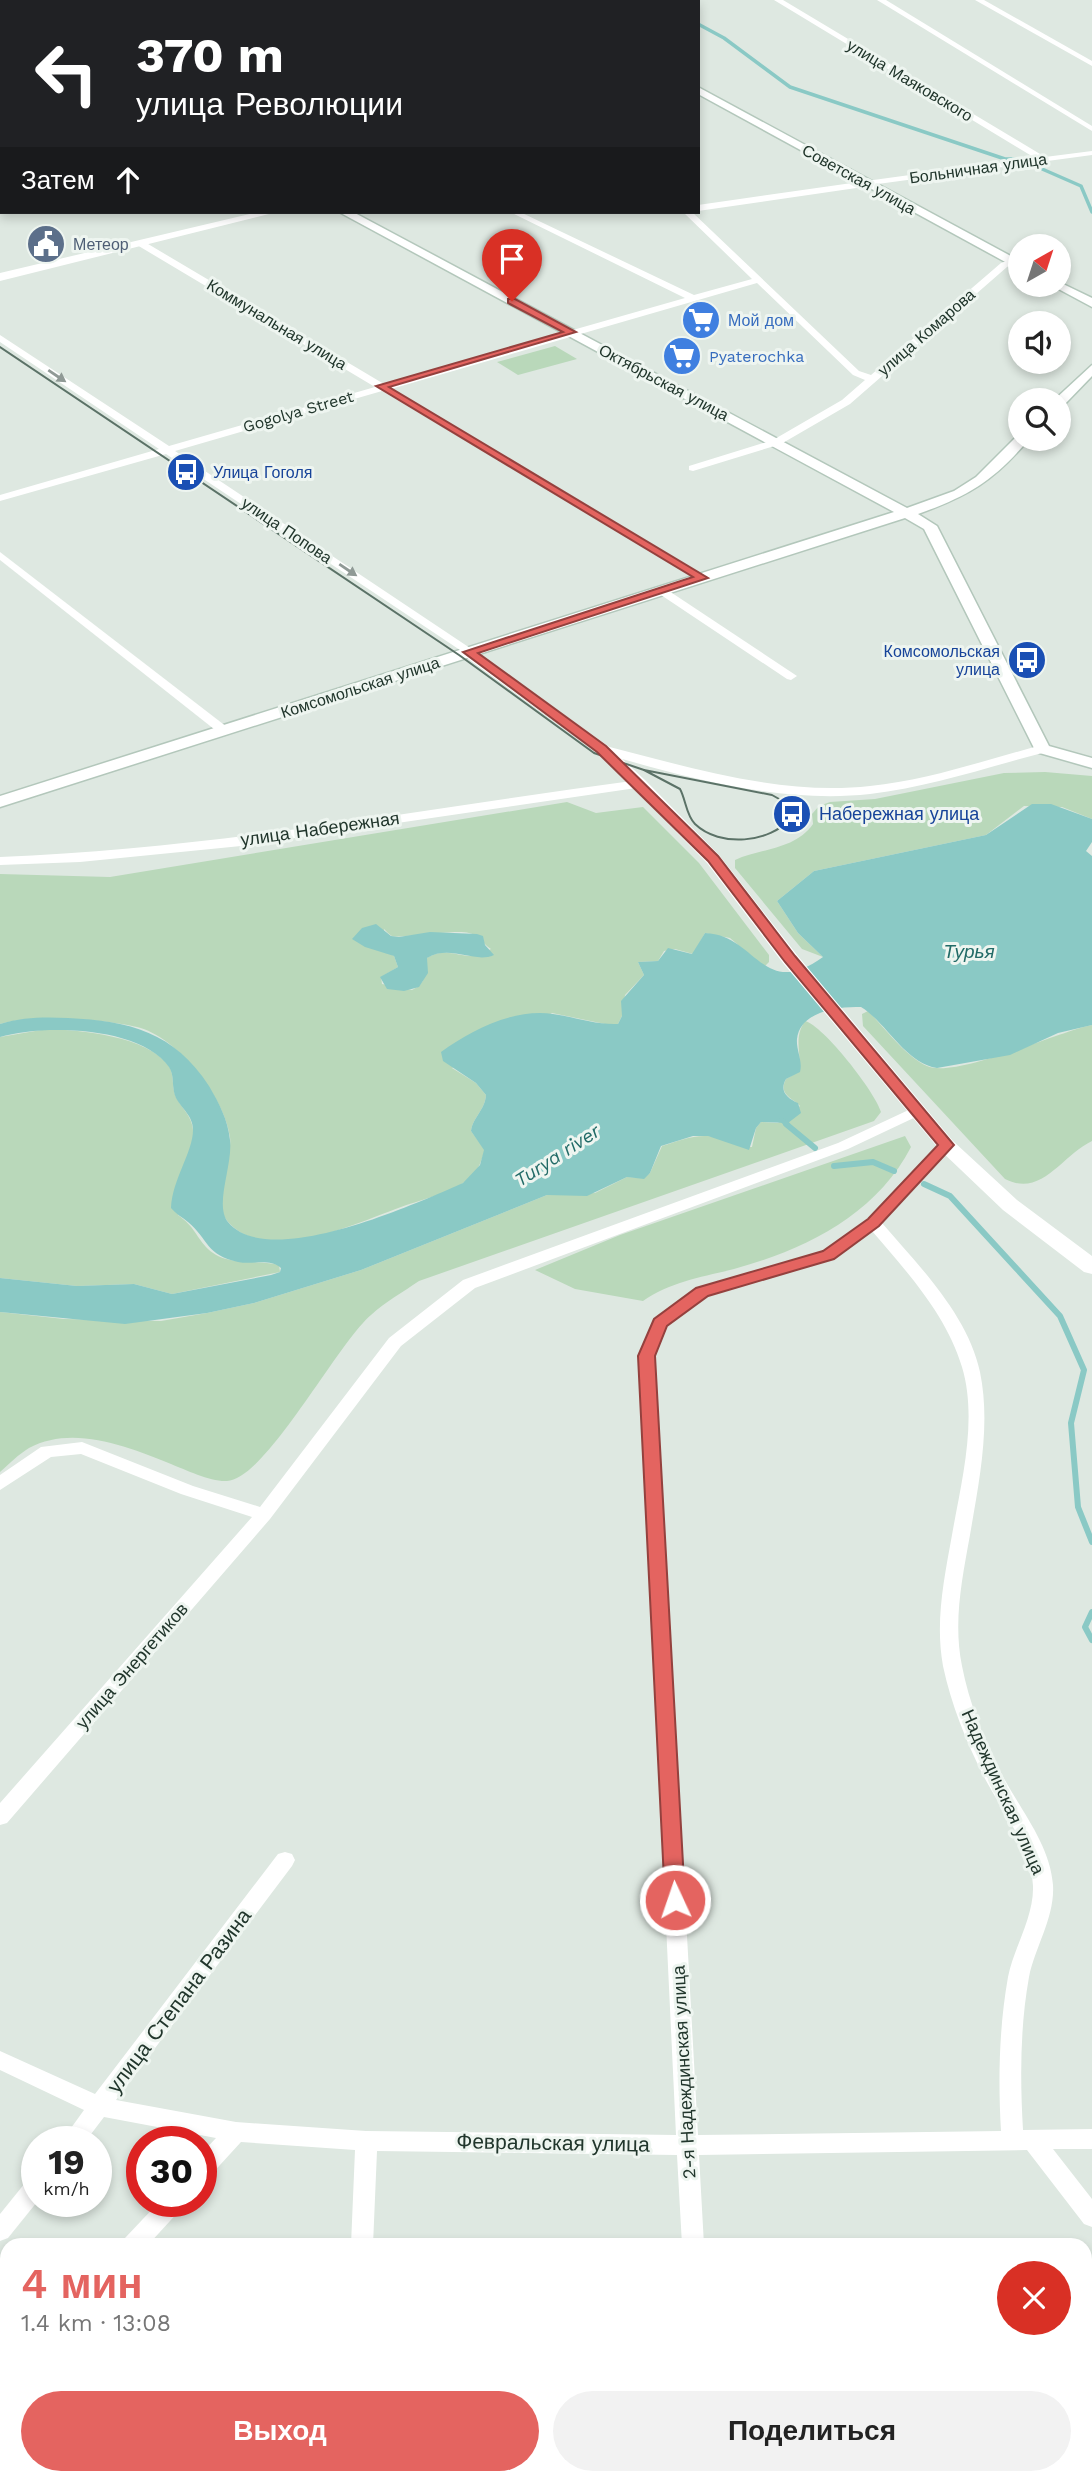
<!DOCTYPE html>
<html lang="ru">
<head>
<meta charset="utf-8">
<style>
  body { margin:0; font-family:"Work Sans",sans-serif; background:#f2f2f2; color:#222; height:100vh; display:flex; flex-direction:column; font-size:26px; white-space:nowrap }
  * { box-sizing:border-box; margin:0 }
  p { font-size:23px; color:#767676 }
  .icon { flex:none; width:38px; height:38px; fill:none; stroke:currentColor; stroke-width:2; stroke-linecap:round; stroke-linejoin:round }
  .map { position:relative; flex:1; overflow:hidden }
  .details { position:absolute; left:0px; top:2238px; width:1092px; height:247px; display:flex; flex-direction:column; background:#fff; border-radius:21px 21px 0 0; box-shadow:0 4px 10px #0003 }
  .details>* { flex:none }
  .top-card { position:absolute; left:0px; top:0px; width:700px; height:214px; box-shadow:0 4px 10px #0003; background:#202124; color:#fff; overflow:hidden }
  .needle { width:46px; rotate:39deg }
  .controls { position:absolute; left:1008px; top:234px; display:grid; gap:14px }
  .controls a { display:grid; place-items:center; width:63px; height:63px; border-radius:50%; background:#fff; box-shadow:0 4px 10px #0003; font-size:35px }
  .speed { position:absolute; left:21px; top:2126px; display:flex; gap:14px; font-size:35px; font-weight:700; text-align:center }
  .speed>* { display:grid; place-content:center; width:91px; height:91px; border-radius:50%; background:#fff; box-shadow:0 4px 10px #0003; line-height:1 }
  .speed small { font-size:18px; font-weight:400 }
  .speed .limit { border:10px solid #d22; background:#fff; color:#111 }
  .pin { position:absolute; display:grid; place-items:center; width:60px; height:60px; color:#fff; margin:-72px -30px; border-radius:50% 50% 50% 0; rotate:-45deg; box-shadow:0 0 7px #0007 }
  .pin .icon { rotate:45deg }
  .me { position:absolute; width:77px; margin:-38px; rotate:357deg; stroke-linejoin:round; filter:drop-shadow(0 0 5px #0008) }
  .turn { display:flex; align-items:center; gap:24px; height:147px; padding:0 21px; font-size:32px }
  .turn .icon { width:91px; height:91px; stroke-width:2.5 }
  .turn b { display:block; font-size:49px; line-height:60px }
  .then { display:flex; align-items:center; height:66px; padding:0 21px; background:#0003; gap:14px; font-size:26px }
  .round { display:grid; place-items:center; flex:none; width:74px; height:74px; border-radius:37px; background:#f2f2f2 }
  .headline { display:flex; align-items:center; justify-content:space-between; height:119px; padding:0 21px }
  h1 { font-size:42px; font-weight:600; line-height:52px; color:#e46460 }
  .button { display:flex; gap:14px; margin-top:auto; padding:14px 21px }
  .button a { flex:1; height:80px; border-radius:42px; background:#e46460; color:#fff; font-size:28px; font-weight:600; line-height:80px; text-align:center }
  .button a+a { background:#f2f2f2; color:#222 }
  .map>svg:first-child { display:block }
  .green { fill:#b9d8ba; fill-rule:evenodd }
  .water { fill:#8ac9c5 }
  .lines { fill:none; stroke-linecap:round; stroke-linejoin:round }
  .stream-far2 { stroke:#8ac9c5; stroke-width:3.5 }
  .stream-far1 { stroke:#8ac9c5; stroke-width:5 }
  .stream { stroke:#8ac9c5; stroke-width:6 }
  .secondary-casing { stroke:#b3c7bb; stroke-width:3 }
  .minor { fill:#fff; fill-rule:evenodd }
  .tertiary { fill:#fff; fill-rule:evenodd }
  .secondary { fill:#fff; fill-rule:evenodd }
  .tram { stroke:#5b7267; stroke-width:2 }
  .oneway { fill:#909a96 }
  .route { fill:#e46460; stroke:#94413e; stroke-width:2 }
  .labels { text-anchor:middle; stroke-width:6; stroke-linejoin:round; paint-order:stroke }
  .far-street-label { font-size:16px; fill:#21362c; stroke:#eef5f0 }
  .far-service-label { font-size:16px; fill:#4e5e75; stroke:#eef5f0; text-anchor:start }
  .far-shop-label { font-size:16px; fill:#366cbe; stroke:#eef5f0; text-anchor:start }
  .far-transit-label { font-size:16px; fill:#164399; stroke:#eef5f0; text-anchor:start }
  .transit-label { font-size:18px; fill:#164399; stroke:#eef5f0; text-anchor:start }
  .street-label { font-size:18px; fill:#21362c; stroke:#eef5f0 }
  .water-label { font-size:19px; font-style:italic; fill:#226b67; stroke:#eef5f0 }
  .near-street-label { font-size:21px; fill:#21362c; stroke:#eef5f0 }
</style>
</head>
<body>
<div class="map">
<svg width="1092" height="2484" viewBox="0 0 1092 2484">
  <rect width="100%" height="100%" fill="#dee8e1"/>
  <g class="green">
    <polygon points="555,346 577,359 518,375 497,362"/>
    <path d="M1045,772L1092,776V819L1062,807L1024,806L986,835L814,871L777,901L798,933L823,957L802,949L735,868V860C761,848 795,850 813,824L812,814L819,806L830,802L875,799L1004,773Z"/>
    <path d="M567,802L596,813L643,807L699,863L769,955V962L764,967L730,938L705,933L693,954L675,949L664,951L658,961L638,962L644,975L625,995L622,1016L618,1024H605L552,1013L452,1068L476,1083L486,1095C485,1110 473,1117 471,1131L485,1150C481,1161 479,1170 470,1178C452,1193 423,1199 401,1207C356,1223 271,1265 230,1224C208,1203 233,1163 230,1137C225,1097 176,1036 137,1027C105,1019 31,1014 0,1024V874L110,877ZM384,929C385,930 391,936 392,936C399,939 454,929 469,933C479,935 483,944 491,949C486,951 479,956 474,956C458,957 446,947 427,958C423,970 429,983 412,990L382,984L381,977L398,967L394,956L385,951Z"/>
    <path d="M868,1011C885,1028 905,1056 927,1066C955,1079 1057,1032 1092,1025V1141C1062,1155 1042,1198 1005,1179L863,1026L862,1014Z"/>
    <path d="M805,1021C823,1025 876,1093 881,1112L874,1121L419,1281C403,1292 385,1302 371,1315C337,1344 265,1480 227,1481C211,1482 186,1470 171,1464C129,1447 73,1424 29,1448C19,1454 9,1464 0,1472V1312L64,1319L161,1321L207,1313L254,1303L361,1270L547,1195L595,1193L627,1177L644,1178L650,1173L662,1146C680,1140 700,1132 719,1138C732,1143 738,1147 752,1147L756,1128L761,1122L778,1123L800,1106C792,1097 778,1095 786,1079C813,1068 788,1045 805,1021Z"/>
    <path d="M47,1029C81,1030 147,1036 169,1066C175,1076 171,1087 176,1097C182,1109 192,1116 193,1130C194,1154 182,1191 178,1215C195,1227 196,1237 208,1249C227,1267 256,1259 279,1265L280,1272L172,1294L134,1284L77,1286L0,1278V1037Z"/>
    <path d="M905,1136L911,1147C876,1215 804,1250 734,1269C702,1277 670,1282 643,1301L575,1289L535,1270L620,1235Z"/>
  </g>
  <g class="water">
    <path d="M1032,804H1051L1092,819V842L1086,851L1092,856V1025L1058,1033L1010,1055L937,1068C905,1063 887,1023 861,1007C839,1006 800,1011 797,1039C796,1050 803,1061 800,1072L786,1079C779,1091 787,1098 798,1103L801,1113L788,1123L761,1122L756,1128L749,1150L708,1136H693L661,1146L650,1173L644,1179L627,1177L587,1196L547,1195L361,1270L254,1303L207,1313L125,1324L0,1312V1278L77,1286L134,1284L172,1294L271,1275L280,1272L281,1268C269,1258 253,1265 238,1262C206,1255 209,1240 188,1222C182,1217 176,1214 171,1208C172,1180 193,1152 193,1130C193,1116 182,1109 176,1098C171,1087 175,1076 169,1067C141,1026 42,1024 0,1037V1024C23,1017 44,1017 68,1018C130,1021 174,1032 209,1086C219,1103 228,1120 230,1140C233,1165 214,1205 228,1222C268,1271 415,1204 463,1183L480,1165L484,1150L471,1131C473,1117 485,1110 486,1095L476,1083L443,1061L441,1052C471,1030 515,1008 553,1014C575,1017 596,1025 618,1024L622,1016L621,1001L644,975L638,962L658,961L668,948L692,954L705,933C757,935 762,1001 823,957L798,933L777,901L814,871L986,835Z"/>
    <path d="M376,924L391,936L399,937L430,932L477,934L483,936L485,945L494,955C474,964 451,944 427,958L428,973L419,987L404,991L387,989L380,977L398,967L394,956L365,947L352,939L362,928Z"/>
  </g>
  <g class="lines">
    <g class="stream-far2">
      <polyline points="652,0 656,2"/>
      <polyline points="698,24 724,38 790,87 1005,159 1020,159"/>
      <polyline points="1033,165 1081,186 1092,212"/>
    </g>
    <polyline class="stream-far1" points="782,1120 788,1125"/>
    <g class="stream">
      <polyline points="786,1124 815,1148"/>
      <polyline points="834,1166 873,1162 894,1171"/>
      <polyline points="924,1184 950,1196 1060,1316 1084,1370 1071,1423 1078,1507 1092,1542"/>
      <polyline points="1092,1612 1085,1627 1092,1640"/>
    </g>
    <defs>
      <g id="secondary">
        <polygon points="517,0 530,0 532,2 518,2"/>
        <polygon points="0,29 2,29 2,36 0,35"/>
        <polygon points="698,87 1020,261 1020,270 698,94"/>
        <path d="M339,212H353L907,508L954,491L976,477L1017,436L1029,439C994,481 968,496 918,514L937,526L1049,746L1092,758V768L1036,752L924,529L905,518L0,807V796L894,512Z"/>
        <polygon points="1059,282 1092,298 1092,307 1051,285 1059,285"/>
        <polygon points="1092,365 1092,376 1064,405 1059,406 1059,401 1053,401"/>
      </g>
    </defs>
    <use href="#secondary" class="secondary-casing"/>
    <g class="minor">
      <polygon points="206,0 216,0 205,2"/>
      <polygon points="774,0 783,0 1045,157 1092,151 1092,155 863,186 863,182 866,181 1035,158"/>
      <polygon points="877,0 886,0 1092,126 1092,131"/>
      <polygon points="975,0 984,0 1092,61 1092,66"/>
      <rect x="0" y="89" width="2" height="4"/>
      <polygon points="510,212 520,212 694,295 752,279 683,212 692,212 859,371 871,375 1001,263 1012,259 1017,262 1007,267 850,404 781,444 693,471 689,470 689,466 773,440 842,400 865,380 853,375 757,283 391,389 706,576 708,578 702,581 382,391 175,451 473,650 475,652 469,656 166,454 0,501 0,495 159,449 0,342 0,335 169,446 375,387 137,245 137,241 143,241 384,384 685,298"/>
      <polygon points="0,552 227,727 227,733 219,733 0,560"/>
      <polygon points="662,588 666,589 797,676 791,680 787,679 658,593 656,591"/>
      <path d="M602,745C689,767 780,796 870,786C929,780 985,760 1042,745L1048,749L1046,752C988,767 930,787 870,794C780,804 684,777 598,752L596,749Z"/>
      <path d="M639,780L645,784L643,787L241,846L80,862L0,865V857C215,849 426,808 639,780Z"/>
      <polygon points="915,1107 922,1112 920,1115 848,1149 475,1288 401,1346 270,1519 7,1823 0,1825 0,1803 252,1517 181,1494 81,1454 51,1457 0,1490 0,1475 41,1447 82,1442 193,1486 260,1507 389,1338 463,1280 838,1143"/>
      <path d="M946,1140L954,1145L951,1148L882,1223C919,1266 968,1315 980,1372C991,1425 979,1482 970,1535C962,1579 953,1622 962,1666C969,1702 983,1738 1000,1771C1018,1807 1050,1843 1053,1885C1055,1917 1035,1947 1029,1977C1020,2027 1020,2079 1023,2130L1092,2129V2149H1053L1092,2199V2227L1084,2224L1027,2150L699,2155L704,2245H682L677,2155L377,2151L373,2245H351L355,2150L241,2142L209,2177L201,2180V2154L216,2138L104,2117L85,2142H61L84,2110L0,2070V2051L95,2094L278,1854L285,1852L292,1854L295,1860L292,1866L116,2100L236,2122L366,2131L676,2135L639,1356L654,1319L696,1288L822,1251L867,1219L941,1142ZM872,1231C907,1272 946,1314 962,1367C978,1420 961,1483 952,1535C944,1579 935,1622 943,1666C951,1704 966,1741 983,1775C1001,1810 1031,1846 1033,1886C1034,1917 1014,1947 1008,1977C999,2028 998,2080 1001,2131L698,2135L655,1356L667,1326L708,1296L834,1259Z"/>
      <polygon points="37,2175 37,2202 8,2238 0,2241 0,2214 29,2178"/>
      <polygon points="159,2202 184,2202 181,2209 148,2245 122,2245 125,2238"/>
      <polygon points="7,2382 7,2455 0,2458 0,2384"/>
      <rect x="341" y="2478" width="24" height="6"/>
      <rect x="693" y="2478" width="24" height="6"/>
    </g>
    <g class="tertiary">
      <polygon points="866,181 870,182 870,186 698,211 698,205"/>
      <polygon points="258,212 277,212 0,281 0,273"/>
      <polygon points="469,647 608,746 645,780 719,855 797,955 953,1141 1017,1200 1092,1256 1092,1274 1084,1272 1003,1210 939,1149 783,963 707,863 633,788 596,752 463,655 463,649"/>
    </g>
    <use href="#secondary" class="secondary"/>
    <g class="tram">
      <polyline points="0,347 459,655 594,753 644,770"/>
      <path d="M644,770L772,795L788,804L791,818C770,843 720,848 695,824C686,815 686,800 680,789Z"/>
    </g>
  </g>
  <defs><path id="oneway-solid" d="M-6-.8H1V-3.2L6.5 0L1 3.2V.8H-6Z" transform="scale(1.75)"/></defs>
  <g class="oneway">
    <use href="#oneway-solid" transform="translate(57 376) rotate(34)"/>
    <use href="#oneway-solid" transform="translate(348 570) rotate(34)"/>
  </g>
  <polygon class="route" points="508,299 515,299 576,332 389,387 708,578 478,653 606,746 718,856 795,956 954,1145 879,1226 834,1259 708,1296 667,1326 655,1356 685,1900 682,1906 675,1909 668,1906 665,1900 638,1356 654,1319 696,1288 823,1251 868,1219 938,1145 785,962 708,861 597,752 463,652 693,577 376,386 563,332 508,303"/>
  <defs>
    <symbol id="civic-disc" viewBox="-11 -11 22 22"><circle r="9.5" fill="#5c6f8a" stroke="#eef5f0"/><path d="M-.6-6.5H3V-4.5H.6V-3L4-1V1h2V6H-6V1h2V-1L-.6-3ZM-1.2 2.5V6h2.4V2.5Z" fill="#fff"/></symbol>
    <symbol id="supermarket-disc" viewBox="-11 -11 22 22"><circle r="9.5" fill="#3f7fe0" stroke="#eef5f0"/><path d="M-6-5.5h2.5l.6 2H6L4.5 2H-2.5L-4.4-4H-6ZM-1.5 3.2a1.3 1.3 0 1 0 .1 0ZM3 3.2a1.3 1.3 0 1 0 .1 0Z" fill="#fff"/></symbol>
    <symbol id="bus-disc" viewBox="-11 -11 22 22"><circle r="9.5" fill="#1a4fb4" stroke="#eef5f0"/><path d="M-5-6H5V4H4V6H2V4H-2V6H-4V4H-5ZM-3.5-4V0h7V-4ZM-3.5 1.2v1.5H-2V1.2ZM2 1.2v1.5H3.5V1.2Z" fill="#fff"/></symbol>
  </defs>
  <g fill-rule="evenodd">
    <use href="#civic-disc" x="24" y="222" width="44" height="44"/>
    <use href="#supermarket-disc" x="679" y="298" width="44" height="44"/>
    <use href="#supermarket-disc" x="660" y="334" width="44" height="44"/>
    <use href="#bus-disc" x="164" y="450" width="44" height="44"/>
    <use href="#bus-disc" x="1005" y="638" width="44" height="44"/>
    <use href="#bus-disc" x="770" y="792" width="44" height="44"/>
  </g>
  <g class="labels">
    <g class="far-street-label">
      <text transform="translate(910 80) rotate(31)" y="6">улица Маяковского</text>
      <text transform="translate(978 168) rotate(-8)" y="6">Больничная улица</text>
      <text transform="translate(859 179) rotate(29)" y="6">Советская улица</text>
      <text transform="translate(277 324) rotate(31)" y="6">Коммунальная улица</text>
      <text transform="translate(926 332) rotate(-41)" y="6">улица Комарова</text>
      <text transform="translate(664 382) rotate(28)" y="6">Октябрьская улица</text>
      <text transform="translate(298 411) rotate(-16)" y="6">Gogolya Street</text>
      <text transform="translate(287 530) rotate(34)" y="6">улица Попова</text>
      <text transform="translate(360 687) rotate(-18)" y="6">Комсомольская улица</text>
    </g>
    <g class="far-service-label">
      <text x="73" y="250">Метеор</text>
    </g>
    <g class="far-shop-label">
      <text x="728" y="326">Мой дом</text>
      <text x="709" y="362">Pyaterochka</text>
    </g>
    <g class="far-transit-label">
      <text x="213" y="478">Улица Гоголя</text>
      <text x="1000" y="657" text-anchor="end">Комсомольская<tspan x="1000" dy="18">улица</tspan></text>
    </g>
    <g class="transit-label">
      <text x="819" y="820">Набережная улица</text>
    </g>
    <g class="street-label">
      <text transform="translate(320 829) rotate(-8)" y="6">улица Набережная</text>
      <text transform="translate(132 1666) rotate(-49)" y="6">улица Энергетиков</text>
      <text transform="translate(1003 1792) rotate(66)" y="6">Надеждинская улица</text>
      <text transform="translate(684 2072) rotate(-93)" y="6">2-я Надеждинская улица</text>
    </g>
    <g class="water-label">
      <text x="969" y="958">Турья</text>
      <text transform="translate(557 1155) rotate(-33)" y="7">Turya river</text>
    </g>
    <g class="near-street-label">
      <text transform="translate(179 2001) rotate(-53)" y="7">улица Степана Разина</text>
      <text transform="translate(553 2143) rotate(1)" y="7">Февральская улица</text>
    </g>
  </g>
</svg>
<div class="controls">
<a><svg class="needle" viewBox="-14 -14 28 28"><path d="M0-13l5 13h-10z" fill="#e53935"/><path d="M0 13l5-13h-10z" fill="#767676"/></svg></a>
<a><svg class="icon" aria-label="sound" viewBox="0 0 24 24"><path d="M4 9h4l5-4v14l-5-4H4zM17 9q2 3 0 6"/></svg></a>
<a><svg class="icon" aria-label="search" viewBox="0 0 24 24"><circle cx="10" cy="10" r="6"/><path d="M15 15l6 6"/></svg></a>
</div>
<div class="speed"><div>19<small>km/h</small></div><div class="limit">30</div></div>
<div class="pin" style="left:512px;top:301px;background:#d93025"><svg class="icon" aria-label="arrive" viewBox="0 0 24 24"><path d="M6 21V4h12l-3 4 3 4H6"/></svg></div>
<svg class="me" style="left:675px;top:1900px" viewBox="-20 -20 40 40"><circle r="17" fill="#e46460" stroke="#fff" stroke-width="3"/><path d="M0-11L8 9 0 5-8 9z" fill="#fff"/></svg>
<div class="top-card">
<div class="turn"><svg class="icon" aria-label="left" viewBox="0 0 24 24"><path d="M17 20v-9H6M10 6l-5 5 5 5"/></svg><div><b>370 m</b>улица Революции</div></div>
<div class="then">Затем<svg class="icon" aria-label="ahead" viewBox="0 0 24 24"><path d="M12 20V5M6 11l6-6 6 6"/></svg></div>
</div>
<section class="details">
<div class="headline"><div><h1>4 мин</h1><p>1.4 km · 13:08</p></div><a class="round" style="background:#d93025;color:#fff"><svg class="icon" aria-label="close" viewBox="0 0 24 24"><path d="M6 6l12 12M18 6L6 18"/></svg></a></div>
<div class="button"><a>Выход</a><a>Поделиться</a></div>
</section>
</div>
</body>
</html>
